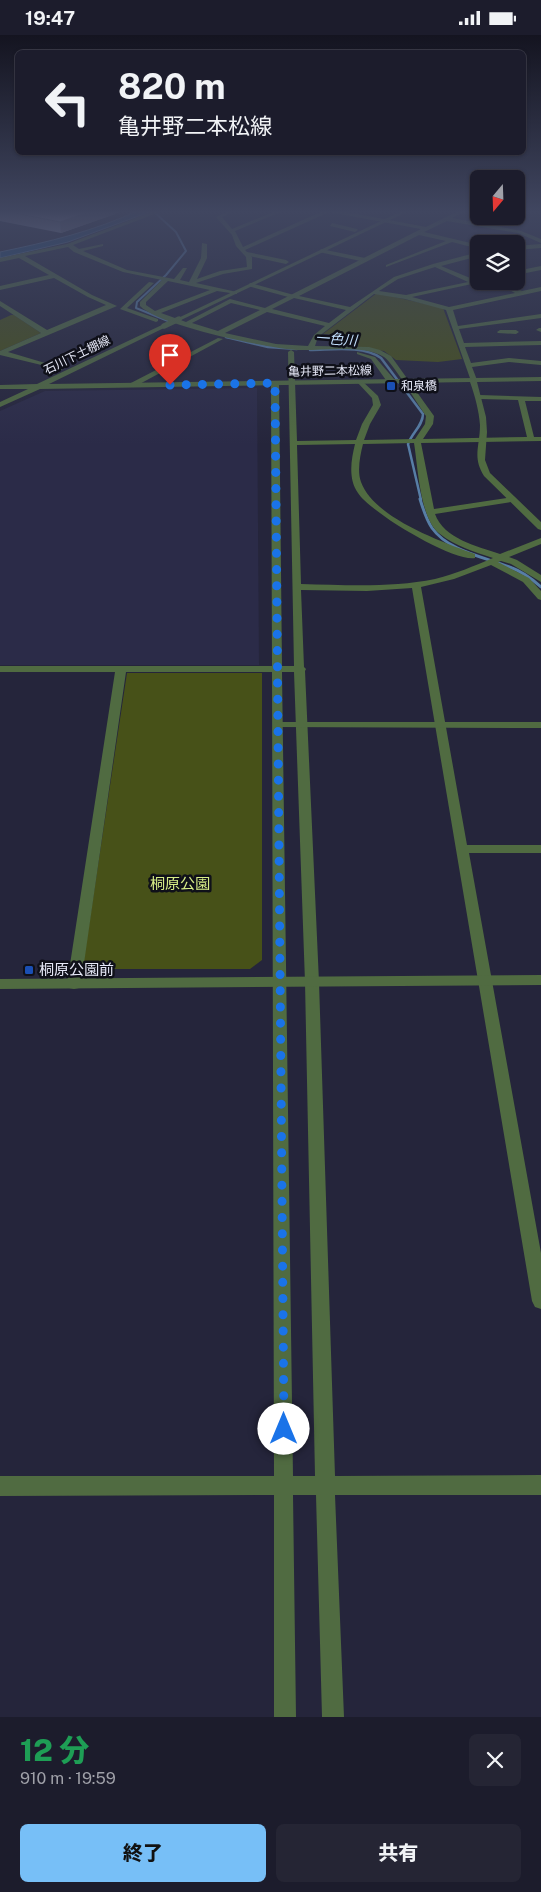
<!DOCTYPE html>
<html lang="ja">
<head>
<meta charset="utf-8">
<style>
  body { margin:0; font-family:"Public Sans","Noto Sans JP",sans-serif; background:#252534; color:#f1f3f6; height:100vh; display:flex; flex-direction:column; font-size:19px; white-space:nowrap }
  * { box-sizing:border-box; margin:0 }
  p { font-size:16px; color:#a0a1a9 }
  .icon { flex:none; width:28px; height:28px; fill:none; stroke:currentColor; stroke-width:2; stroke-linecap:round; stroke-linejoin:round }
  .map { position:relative; height:1682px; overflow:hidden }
  .sheet { display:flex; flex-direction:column; background:#1c1c2c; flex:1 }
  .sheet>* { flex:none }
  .hud { position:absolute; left:15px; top:15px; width:511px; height:105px; border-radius:8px; box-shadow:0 1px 4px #0004,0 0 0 1px #3a3a48; background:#1c1c2c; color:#f1f3f6; overflow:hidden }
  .needle { width:32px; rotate:199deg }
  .controls { position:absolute; left:470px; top:135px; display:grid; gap:10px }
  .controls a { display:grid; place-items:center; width:55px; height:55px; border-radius:8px; background:#1c1c2c; box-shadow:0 1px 4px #0004,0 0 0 1px #3a3a48; font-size:25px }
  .pin { position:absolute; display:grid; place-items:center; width:42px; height:42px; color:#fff; margin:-51px -21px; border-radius:50% 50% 50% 0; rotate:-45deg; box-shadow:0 0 5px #0007 }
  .pin .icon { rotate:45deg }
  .me { position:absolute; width:55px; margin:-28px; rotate:0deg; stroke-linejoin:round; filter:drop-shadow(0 0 4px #0008) }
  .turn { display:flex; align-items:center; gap:18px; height:105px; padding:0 20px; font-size:22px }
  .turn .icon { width:65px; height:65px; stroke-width:2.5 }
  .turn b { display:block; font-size:35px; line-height:42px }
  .round { display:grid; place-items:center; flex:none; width:52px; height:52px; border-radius:8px; background:#252534 }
  .headline { display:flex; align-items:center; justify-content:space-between; height:85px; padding:0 20px }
  h1 { font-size:30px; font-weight:800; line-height:38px; color:#1e9e55 }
  .primary-button { display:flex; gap:10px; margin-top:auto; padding:10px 20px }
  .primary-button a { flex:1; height:58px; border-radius:8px; background:#77bff7; color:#111; font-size:20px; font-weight:800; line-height:58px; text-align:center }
  .primary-button a+a { background:#252534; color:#f1f3f6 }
  .status { display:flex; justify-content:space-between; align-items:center; height:35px; padding:0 25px; background:#1c1c2c; direction:ltr }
  .status svg { height:14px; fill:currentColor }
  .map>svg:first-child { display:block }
  .built { fill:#2b2b48 }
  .green { fill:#475118 }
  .water { fill:#1a5183; stroke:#577ea6 }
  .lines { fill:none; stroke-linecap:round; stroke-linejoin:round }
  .stream-far2 { stroke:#577ea6; stroke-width:2 }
  .stream-far1 { stroke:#577ea6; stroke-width:2.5 }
  .stream { stroke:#577ea6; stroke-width:3 }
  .pedestrian { fill:#506b41; fill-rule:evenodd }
  .minor { fill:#506b41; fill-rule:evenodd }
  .tertiary { fill:#506b41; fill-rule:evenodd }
  .tertiary-bridge { stroke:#506b41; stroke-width:5.5 }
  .wall { fill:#aaabc4 }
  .shaded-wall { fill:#8b8ba0 }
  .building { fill:#c6c7e4; stroke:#8b8ba0 }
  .route { stroke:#1a73e8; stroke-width:9; stroke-dasharray:0 16.2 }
  .transit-dot { fill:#1a4fb4; stroke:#0f1019; stroke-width:2 }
  .labels { text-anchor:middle; stroke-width:5; stroke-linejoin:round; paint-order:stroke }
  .far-street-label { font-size:12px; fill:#e6e8f7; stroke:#0f1019 }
  .far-poi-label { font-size:12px; fill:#e6e8f7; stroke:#0f1019; text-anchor:start }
  .far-water-label { font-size:14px; font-style:italic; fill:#c2dffd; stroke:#0f1019 }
  .park-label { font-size:15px; fill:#d7ed87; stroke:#0f1019 }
  .poi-label { font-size:15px; fill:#e6e8f7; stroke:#0f1019; text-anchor:start }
</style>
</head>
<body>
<div class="status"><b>19:47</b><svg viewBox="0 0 49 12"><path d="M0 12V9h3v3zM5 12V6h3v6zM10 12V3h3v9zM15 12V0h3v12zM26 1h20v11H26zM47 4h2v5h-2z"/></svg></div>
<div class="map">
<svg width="541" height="1682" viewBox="0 0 541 1682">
  <rect width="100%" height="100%" fill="#25253b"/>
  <polygon class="built" points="257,353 259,630 0,630 0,376 45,356"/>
  <g class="green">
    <polygon points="377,258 443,273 462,324 438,327 396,325 384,316 358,312 358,301 323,299"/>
    <polygon points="11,280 14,280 41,298 0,316 0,285"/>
    <polygon points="127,638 262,638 262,925 250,934 88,934 83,930"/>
  </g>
  <path class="water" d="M139,175H155L68,207L0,223V217C48,207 95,196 139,175Z"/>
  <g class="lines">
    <g class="stream-far2">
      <polyline points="152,175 176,197 186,216 166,240 137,267 136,273 168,286"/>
      <polyline points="226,302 231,303"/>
    </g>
    <g class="stream-far1">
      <polyline points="226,302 268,312 297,314"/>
      <path d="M310,315C332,315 362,310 381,323L423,379C423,390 412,398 408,409L421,465"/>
    </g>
    <path class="stream" d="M420,464C423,474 426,484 432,493C449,517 486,522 512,533C523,537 532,544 541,552"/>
    <g class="pedestrian">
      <polygon points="321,214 365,223 368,225 365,227 319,217"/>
      <polygon points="247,217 286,225 289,227 286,229 245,220"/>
      <polygon points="250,248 294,260 295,261 292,263 248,251"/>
    </g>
    <g class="minor">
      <path d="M157,175H165L73,210L79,214L103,209V211L83,216L127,235L174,244L183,233H187L180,245L189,247L201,223L202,208L207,209V223L197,244L220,236L247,232L246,222L236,211L232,200L216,182L230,175H237L222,182L232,194L278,175H285L235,196L243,212L325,175H336L426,192L460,175H467L452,183L490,190L506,181H512L496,191L521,196L541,204V208L518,198L447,186L424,197L479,210V214L452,207L386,232V230L446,206L419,200L299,261L350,272L394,242L433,229L479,217V221L441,231L475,245L479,244L481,247L412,262L449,272L515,258L493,246H501L522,256L541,252V256L453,275L458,291L541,279V283L459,294L464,308L541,306V310L465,312L471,328L509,323L541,326V330L509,327L472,332L477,345L471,346L446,275L405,264L374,259L318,302L315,311L369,312L380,315L391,321L434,381L433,389L423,404L527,402L518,365L480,364L476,362L480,360L541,362V366H525L534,402H541V406L421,408L434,474L514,462V466L511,467L435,479C444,504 477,511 500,519L541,503V509L509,522L517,525L541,540V547L511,529L501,526L498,527L529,543L541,556V565L538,564L523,547L491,530L454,544L421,552L467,810H541V818H469L541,1218V1274L535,1272L532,1266L412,553L367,556L301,555L304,632L306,634L305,636L319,947L335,1441L541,1440V1460H335L344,1682H322L316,1460H293L296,1682H274V1460L0,1461V1441H274L272,637H126L81,949L79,953L74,954L69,953L67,949L115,637H0V631H272L271,348L275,346L279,348L282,631H294L288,317L291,315L294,317L297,406L356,405L362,389L373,370L372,363L357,347L361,345L378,361L381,370L370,389L364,405L415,404L425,389L426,381C418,370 393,328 384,322C363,309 322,316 297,315C268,313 159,291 140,271V267L162,245L123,237L74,217L68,212L25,221L92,260L117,271L8,317L62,333V335L0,320V316L41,298L0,271V266L47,295L106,270L88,262L54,243L0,255V251L49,240L19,223L0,227V223L67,209ZM329,177L421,194L265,273L230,264L186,287L161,278L217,256L237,259V257L196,248L223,239L252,234V222L245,215ZM435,232L468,247L406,260L379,256L398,244ZM168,246L210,255L155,276L146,270V267ZM294,263L346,275L329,288L272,274ZM231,268L260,275L218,296L192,288ZM267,277L325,291L314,300L308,311L276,309L225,298ZM414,408C418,432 420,485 440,499C455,511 475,517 493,523C474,531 455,539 435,544C391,553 345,550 301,549L297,410L355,409C351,425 348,444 358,458C371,478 453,527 475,523V519C442,507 374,483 361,447C357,436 360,421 363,409ZM282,637H294L305,947L315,1441H293Z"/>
      <polygon points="518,175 525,175 516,180"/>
      <polygon points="332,188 357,194 358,195 355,197 330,191"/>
      <polygon points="541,209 541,213 516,215 516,211"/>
      <polygon points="541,231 541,235 516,240 516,236"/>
      <polygon points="149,247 154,248 127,273 158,284 158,286 156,287 120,274"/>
      <polygon points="539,293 541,293 541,297 536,295"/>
      <polygon points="500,295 516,295 519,297 516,299 498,298 497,297"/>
      <polygon points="218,303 223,304 134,352 127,350"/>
      <polygon points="357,317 375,322 394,344 394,348 388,348 371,324 357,319"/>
    </g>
    <g class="tertiary">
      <polygon points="404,175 411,175 181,285 176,284"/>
      <path d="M164,289L166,290V292L49,349L541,342V346L477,347L486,382L487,397L485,425L490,438L541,487V495L538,494L484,441C472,422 480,411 480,390C479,376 475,361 470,347L40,354L0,372V367L28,354H0V350L37,349Z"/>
      <polygon points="278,687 541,687 541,693 274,692 273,690 274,688"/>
      <polygon points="541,940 541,950 0,954 0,944"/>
    </g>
    <polyline class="tertiary-bridge" points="164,291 179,284"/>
  </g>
  <polygon class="wall" points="0,175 115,179 61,198 0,186"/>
  <polygon class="shaded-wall" points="94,175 124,175 115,179 61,198 60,187"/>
  <polygon class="building" points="0,175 94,175 60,187"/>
  <linearGradient id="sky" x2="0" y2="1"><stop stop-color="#141420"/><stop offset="0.43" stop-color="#404660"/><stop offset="1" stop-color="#404660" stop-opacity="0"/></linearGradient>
  <rect width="541" height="410" fill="url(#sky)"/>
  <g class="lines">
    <polyline class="route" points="170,350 275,348 284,1394"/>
  </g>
  <g class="transit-dot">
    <rect x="386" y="346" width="10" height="10" rx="2.5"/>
    <rect x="24" y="930" width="10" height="10" rx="2.5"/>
  </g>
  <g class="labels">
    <g class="far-street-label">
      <text transform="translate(77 320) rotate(-26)" y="4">石川下土棚線</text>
      <text transform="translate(330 336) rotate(-1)" y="4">亀井野二本松線</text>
    </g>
    <g class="far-poi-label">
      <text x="401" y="355">和泉橋</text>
    </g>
    <g class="far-water-label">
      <text transform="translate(336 304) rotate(4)" y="5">一色川</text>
    </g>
    <g class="park-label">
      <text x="180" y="854">桐原公園</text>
    </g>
    <g class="poi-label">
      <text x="39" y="940">桐原公園前</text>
    </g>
  </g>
</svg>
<div class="controls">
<a><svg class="needle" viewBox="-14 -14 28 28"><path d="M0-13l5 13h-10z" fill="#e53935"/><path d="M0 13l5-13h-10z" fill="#a0a1a9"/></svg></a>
<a><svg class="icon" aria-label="layers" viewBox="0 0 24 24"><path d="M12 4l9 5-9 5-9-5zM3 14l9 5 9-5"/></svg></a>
</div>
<div class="pin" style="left:170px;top:350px;background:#d93025"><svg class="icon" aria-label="arrive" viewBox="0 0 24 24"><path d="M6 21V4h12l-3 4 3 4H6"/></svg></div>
<svg class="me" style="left:284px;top:1394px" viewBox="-20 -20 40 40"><circle r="19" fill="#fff"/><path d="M0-13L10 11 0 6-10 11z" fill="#1a73e8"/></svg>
<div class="hud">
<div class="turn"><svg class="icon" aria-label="left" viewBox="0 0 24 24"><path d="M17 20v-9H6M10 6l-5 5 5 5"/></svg><div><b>820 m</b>亀井野二本松線</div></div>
</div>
</div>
<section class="sheet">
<div class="headline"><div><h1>12 分</h1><p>910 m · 19:59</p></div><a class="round"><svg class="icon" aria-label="close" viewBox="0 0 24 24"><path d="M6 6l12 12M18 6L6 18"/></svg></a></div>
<div class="primary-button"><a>終了</a><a>共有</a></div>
</section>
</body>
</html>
